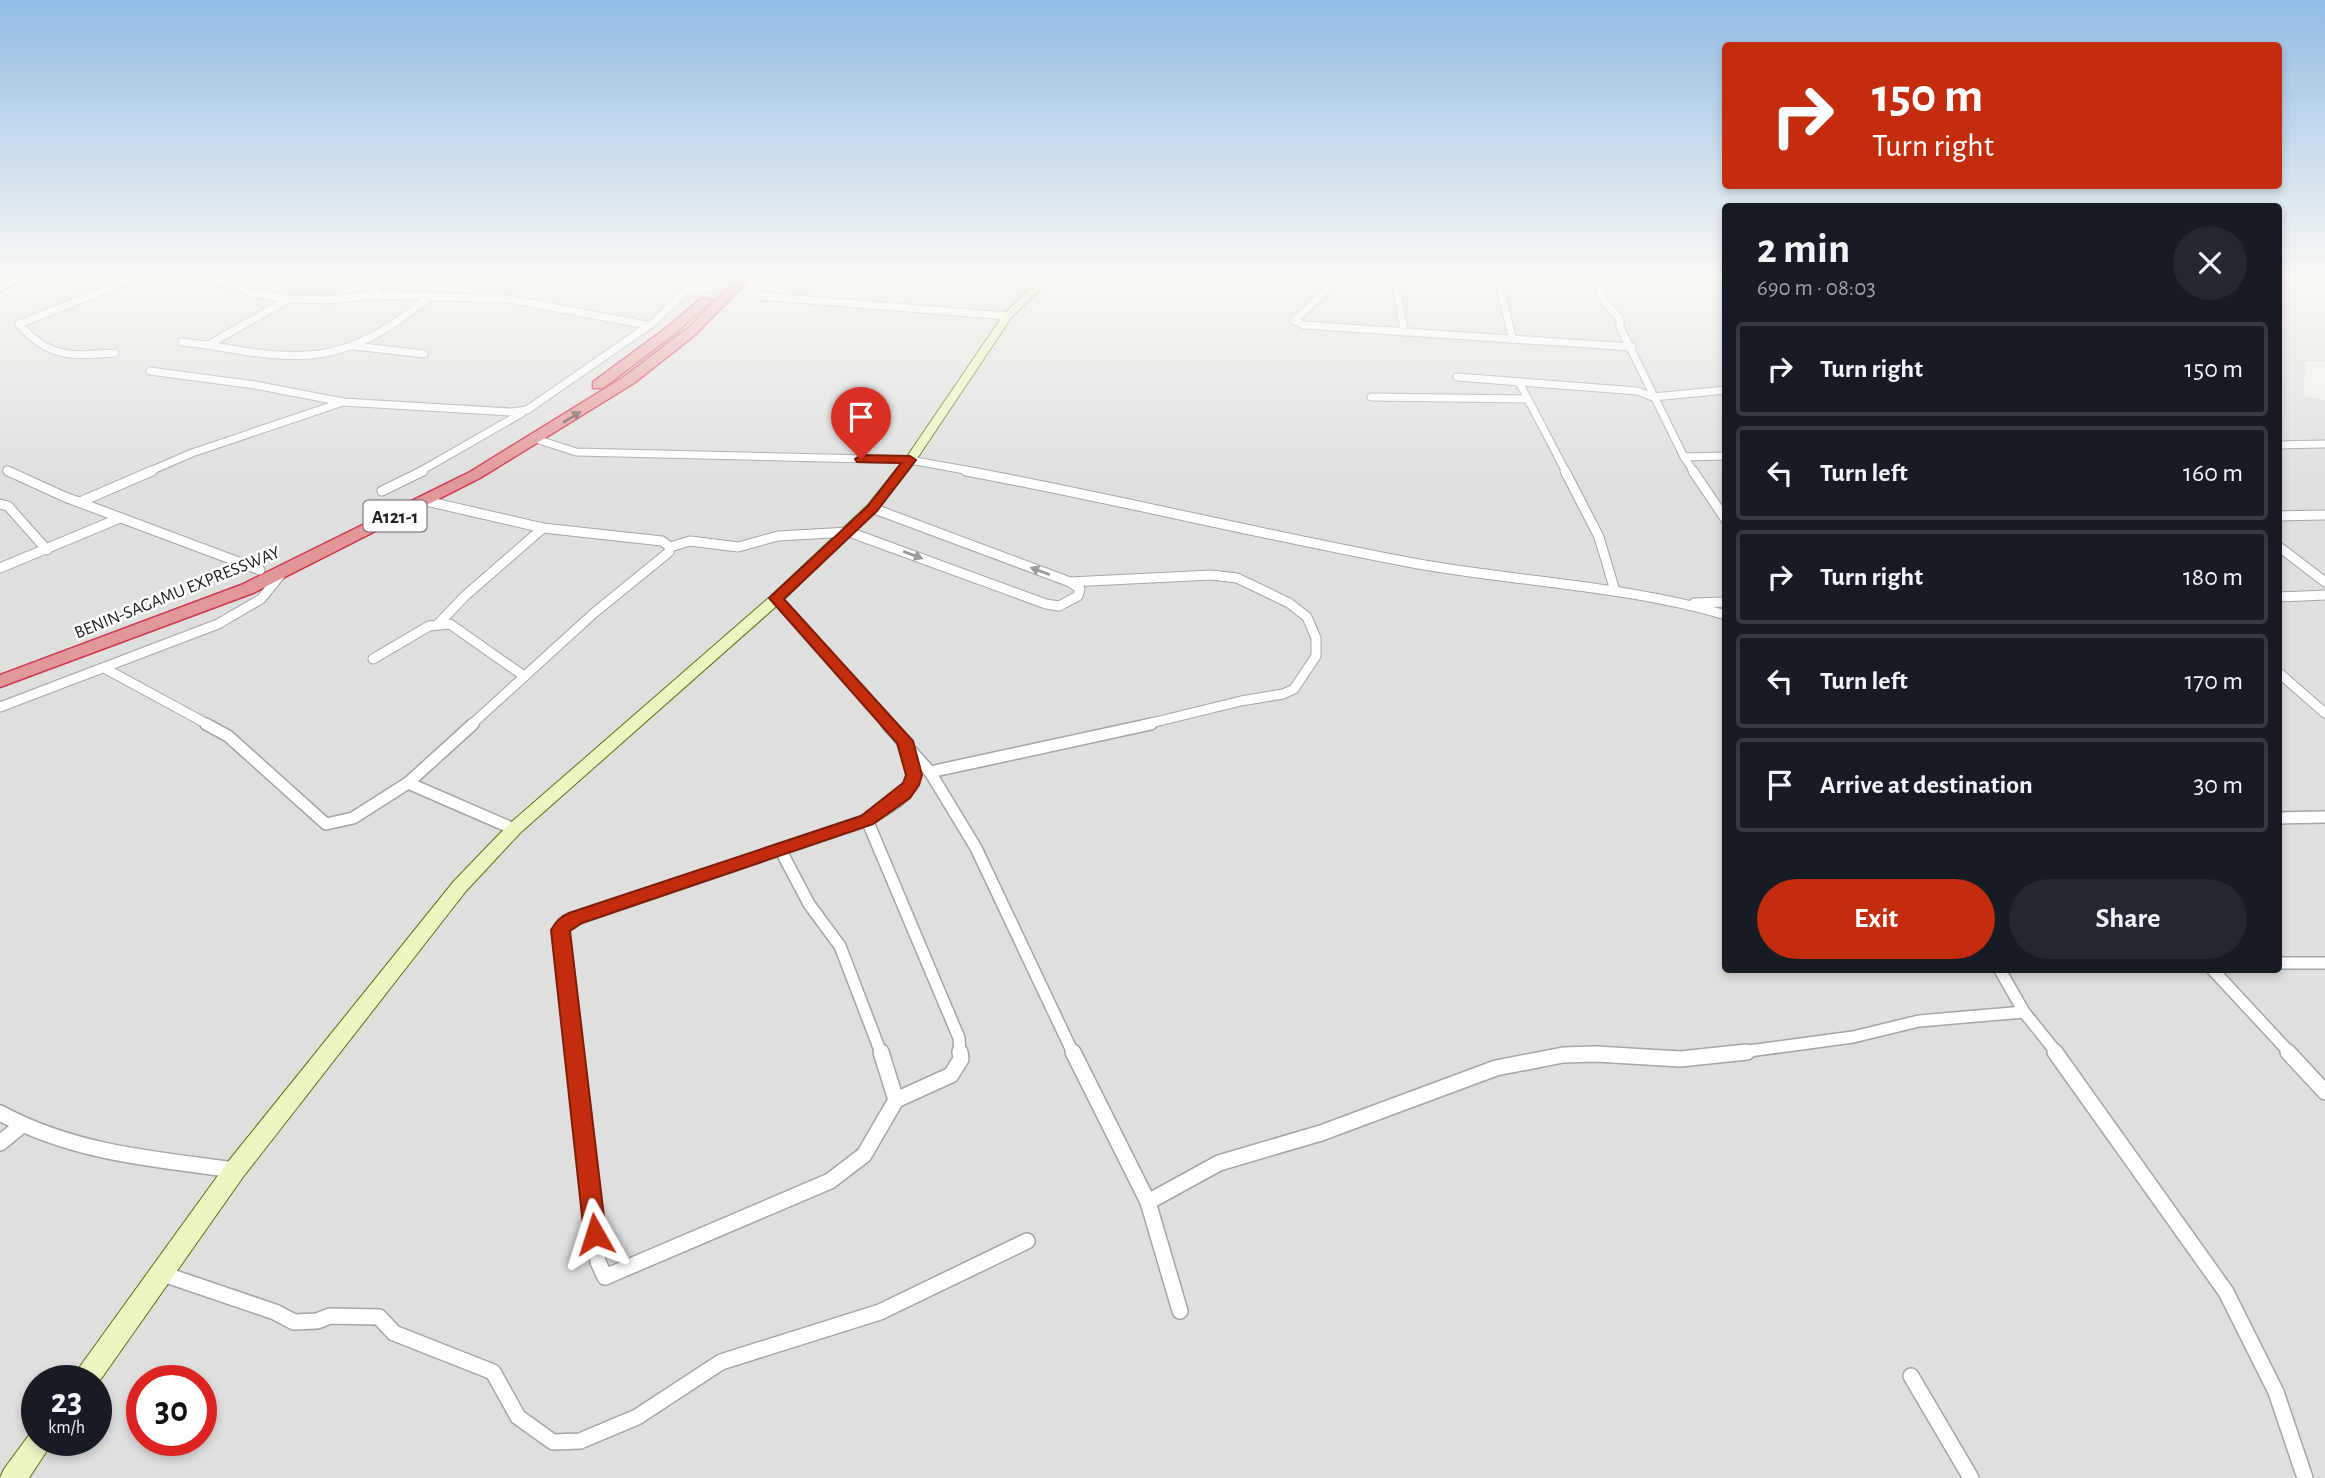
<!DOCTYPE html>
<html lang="en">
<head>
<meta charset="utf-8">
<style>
  body { margin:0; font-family:"Alegreya Sans",sans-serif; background:#242831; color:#f1f3f6; height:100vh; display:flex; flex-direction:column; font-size:26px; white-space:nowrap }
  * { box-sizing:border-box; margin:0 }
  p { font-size:23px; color:#9ea1a6 }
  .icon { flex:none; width:38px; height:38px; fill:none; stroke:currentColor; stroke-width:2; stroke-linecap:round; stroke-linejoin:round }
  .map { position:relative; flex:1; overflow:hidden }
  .sheet { position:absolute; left:1722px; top:203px; width:560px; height:770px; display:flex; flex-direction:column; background:#171b24; border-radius:7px; box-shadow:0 4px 10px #0003 }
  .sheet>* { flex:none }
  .banner { position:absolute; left:1722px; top:42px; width:560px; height:147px; border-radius:7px; box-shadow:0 4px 10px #0003; background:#c42c0e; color:#fff; overflow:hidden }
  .speed { position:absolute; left:21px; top:1365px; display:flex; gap:14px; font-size:35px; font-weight:700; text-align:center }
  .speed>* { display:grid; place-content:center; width:91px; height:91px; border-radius:50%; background:#171b24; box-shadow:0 4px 10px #0003; line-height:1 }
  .speed small { font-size:18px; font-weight:400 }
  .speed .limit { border:10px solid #d22; background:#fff; color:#111 }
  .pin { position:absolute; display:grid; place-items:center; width:60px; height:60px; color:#fff; margin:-72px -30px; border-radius:50% 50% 50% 0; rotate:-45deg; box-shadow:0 0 7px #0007 }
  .pin .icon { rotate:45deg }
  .me { position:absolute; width:77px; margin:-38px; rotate:354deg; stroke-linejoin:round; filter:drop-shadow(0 0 5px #0008) }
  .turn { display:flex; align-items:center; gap:24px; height:147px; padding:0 35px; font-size:32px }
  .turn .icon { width:91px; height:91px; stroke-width:2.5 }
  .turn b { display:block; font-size:49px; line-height:60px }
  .round { display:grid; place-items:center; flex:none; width:74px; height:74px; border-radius:37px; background:#242831 }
  .head { display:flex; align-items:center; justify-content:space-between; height:119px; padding:0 35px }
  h1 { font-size:42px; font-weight:600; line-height:52px }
  .button { display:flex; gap:14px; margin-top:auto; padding:14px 35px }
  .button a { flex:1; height:80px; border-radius:42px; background:#c42c0e; color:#fff; font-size:28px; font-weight:600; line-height:80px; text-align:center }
  .button a+a { background:#242831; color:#f1f3f6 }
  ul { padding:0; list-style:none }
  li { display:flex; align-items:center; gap:21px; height:94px; margin:0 14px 10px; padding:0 21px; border:4px solid #363941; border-radius:7px }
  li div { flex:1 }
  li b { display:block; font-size:26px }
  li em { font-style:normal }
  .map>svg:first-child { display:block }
  .residential { fill:#dfdfde; fill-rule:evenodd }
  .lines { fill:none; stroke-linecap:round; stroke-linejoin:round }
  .street-far3-casing { stroke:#a5a5a5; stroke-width:9 }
  .street-far2-casing { stroke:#a5a5a5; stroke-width:11 }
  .street-far1-casing { stroke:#a5a5a5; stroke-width:14 }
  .street-casing { stroke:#a5a5a5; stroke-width:18 }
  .secondary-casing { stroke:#58740d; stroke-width:2 }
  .highway-casing { stroke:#d03551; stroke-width:3 }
  .street-far3 { stroke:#fff; stroke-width:7 }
  .street-far2 { stroke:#fff; stroke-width:9 }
  .street-far1 { stroke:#fff; stroke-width:11 }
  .street { stroke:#fff; stroke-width:15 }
  .secondary { fill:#ebf6c2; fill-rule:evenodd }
  .highway { fill:#e29799; fill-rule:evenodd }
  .oneway { fill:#785657 }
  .oneway2 { fill:#9b9b9b }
  .route { fill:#c42c0e; stroke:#7f1d09; stroke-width:2 }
  .labels { text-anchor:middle; stroke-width:5; stroke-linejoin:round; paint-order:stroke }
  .far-street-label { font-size:18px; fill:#212121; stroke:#fff }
  .shield { fill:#fff; stroke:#646464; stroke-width:2 }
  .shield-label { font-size:19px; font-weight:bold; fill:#212121 }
</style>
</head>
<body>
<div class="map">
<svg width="2325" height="1478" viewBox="0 0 2325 1478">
  <rect width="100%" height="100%" fill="#f1f0e9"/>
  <path class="residential" d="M0,276H1725L1726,970H2278L2279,276H2315L2325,280V361H2305L2304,396L2325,400V1478H0ZM37,1381H96V1440H37ZM142,1381H201V1440H142Z"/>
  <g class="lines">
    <defs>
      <g id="street-far3">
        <polyline points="195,276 242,287 250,293 289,299 330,300 371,295 508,299 647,325"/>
        <polyline points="1395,276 1404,332"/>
        <polyline points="1497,276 1513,340"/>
        <polyline points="1594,276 1604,302 1620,319 1620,327 1684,457 1694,472"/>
        <polyline points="1339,278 1294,321 1304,325 1632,347"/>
        <polyline points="242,287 265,276"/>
        <polyline points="690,289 718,287"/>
        <polyline points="371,295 389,276"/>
        <polyline points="760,296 1007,316"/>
        <path d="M289,299L208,345C311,364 347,363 431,296"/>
        <polyline points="182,342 208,345"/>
        <polyline points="354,346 424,354"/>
        <path d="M115,353C72,356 49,359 19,324L140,276"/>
        <polyline points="150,371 255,385 343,402 512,412 527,410 654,322 702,276"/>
        <polyline points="1457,377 1637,391 1653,397 1726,390"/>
        <polyline points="1520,384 1566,472"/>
        <polyline points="1371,397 1526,399"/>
        <polyline points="536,439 576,452 910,460 976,472"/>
        <polyline points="2278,445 2325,444"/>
        <polyline points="1684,457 1726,456"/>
        <polyline points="7,470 12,472"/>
        <polyline points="148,472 192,453 343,402"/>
        <polyline points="419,472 522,413"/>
      </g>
      <g id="street-far2">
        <polyline points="8,471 65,497 260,570"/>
        <path d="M966,471C1116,499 1263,535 1413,563C1517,582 1624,585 1726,615"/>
        <polyline points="1565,471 1599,537 1615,591"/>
        <polyline points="1693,471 1726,520"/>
        <polyline points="382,491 423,471"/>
        <polyline points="426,501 543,528 662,541 670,547 669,552 594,613 471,725"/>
        <polyline points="80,502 152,471"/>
        <polyline points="0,504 8,506 47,550"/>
        <polyline points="2278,516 2325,515"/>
        <polyline points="2278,546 2325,582"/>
        <polyline points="670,547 690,541 738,547 778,536 849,532 1046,604 1059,606 1078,596 1080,589 1070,582 872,508"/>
        <polyline points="0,568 120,518"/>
        <polyline points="1070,582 1211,575 1237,578 1289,603 1307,617 1316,638 1316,656 1294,689 1283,694 1241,701 1143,725"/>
        <polyline points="2278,597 2325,595"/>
        <polyline points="776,599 889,725"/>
        <polyline points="1694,603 1726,602"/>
        <polyline points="438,624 466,595 543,528"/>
        <polyline points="373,659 429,626 450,624 524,676"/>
        <polyline points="106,669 209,725"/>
        <polyline points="2278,672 2325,713"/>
        <polyline points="0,707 218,624 261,599 282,573"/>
      </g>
      <g id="street-far1">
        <polyline points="206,724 228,736 326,824 353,818 408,783 473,724"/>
        <polyline points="887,724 930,772 976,848 1073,1053"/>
        <polyline points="930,772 1151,724"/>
        <polyline points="408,783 514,829"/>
        <polyline points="2278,818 2325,817"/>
        <polyline points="867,820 959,1038 960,1053"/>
        <path d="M867,820C883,810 913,797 914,774C914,763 908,751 905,741"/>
        <polyline points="780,849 809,904 840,946 881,1053"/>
        <polyline points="2278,963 2325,963"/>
        <polyline points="2000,970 2024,1012 2057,1053"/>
        <polyline points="2213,970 2290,1053"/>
        <polyline points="575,1053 561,930 567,922 867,820"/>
        <polyline points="1734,1053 1853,1037 1919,1021 2024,1012"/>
      </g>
      <g id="street">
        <polyline points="575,1052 598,1262 605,1277 830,1181 864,1155 896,1100 951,1075 961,1059 960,1052"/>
        <polyline points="881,1052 896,1100"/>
        <polyline points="1073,1052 1148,1202 1180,1311"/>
        <polyline points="2055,1052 2226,1292 2276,1392 2305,1478"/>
        <polyline points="2288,1052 2325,1092"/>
        <path d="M0,1113C74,1153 153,1159 235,1170"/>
        <polyline points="0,1143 21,1126"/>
        <polyline points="1148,1202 1219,1163 1321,1133 1496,1068 1563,1055 1596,1054 1680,1059 1747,1052"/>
        <polyline points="163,1274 275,1312 294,1322 317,1321 330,1316 379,1317 394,1333 493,1372 518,1417 553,1442 580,1441 637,1417 721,1362 880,1312 1027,1241"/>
        <polyline points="1911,1376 1971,1478"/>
      </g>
      <g id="secondary">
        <polygon points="21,276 34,276 0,291 0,285"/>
        <polygon points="1043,276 1053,276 1011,318 914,463 876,511 781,602 520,833 466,891 243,1177 96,1386 96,1381 73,1381 76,1372 227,1163 454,881 508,825 771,596 868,505 906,458 1004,314"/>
        <polygon points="37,1429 37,1440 54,1440 29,1478 0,1478 4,1469 32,1431"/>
      </g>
      <g id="highway">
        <polygon points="740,276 752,276 696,334 634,383 480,478 253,593 0,687 0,675 241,585 470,472 624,377 688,328"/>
        <polygon points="702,298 712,300 677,332 603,388 593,388 593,382 669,326"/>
      </g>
    </defs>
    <use href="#street-far3" class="street-far3-casing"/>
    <use href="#street-far2" class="street-far2-casing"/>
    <use href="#street-far1" class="street-far1-casing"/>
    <use href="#street" class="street-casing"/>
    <use href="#secondary" class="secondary-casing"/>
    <use href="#highway" class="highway-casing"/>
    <use href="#street-far3" class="street-far3"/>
    <use href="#street-far2" class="street-far2"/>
    <use href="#street-far1" class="street-far1"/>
    <use href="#street" class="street"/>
    <use href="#secondary" class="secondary"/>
    <use href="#highway" class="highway"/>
  </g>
  <defs><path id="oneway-solid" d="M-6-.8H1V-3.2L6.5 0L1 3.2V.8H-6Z" transform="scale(1.75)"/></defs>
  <use class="oneway" href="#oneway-solid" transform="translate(572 417) rotate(-32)"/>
  <g class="oneway2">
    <use href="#oneway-solid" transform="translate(913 555) rotate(20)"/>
    <use href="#oneway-solid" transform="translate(1040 571) rotate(-159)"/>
  </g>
  <linearGradient id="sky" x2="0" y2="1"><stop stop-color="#90bce3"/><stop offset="0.57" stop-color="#f9f8f5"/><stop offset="1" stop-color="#f9f8f5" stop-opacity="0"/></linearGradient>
  <rect width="2325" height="483" fill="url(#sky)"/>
  <path class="route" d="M861,455L910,456L916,460L877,511L784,599L913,741L922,775L919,785L910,798L873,824L582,923L570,931L606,1234L603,1242L595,1245L587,1242L584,1234L551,930C556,921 560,917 569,913L861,816L903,783L906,775L897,743L769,598L868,506L901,463L857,462L855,459Z"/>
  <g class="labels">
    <g class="far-street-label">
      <text transform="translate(177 592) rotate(-22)" y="6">BENIN-SAGAMU EXPRESSWAY</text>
    </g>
    <rect class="shield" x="363.5" y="500.5" width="63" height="31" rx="5"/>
    <g class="shield-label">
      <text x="395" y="523">A121-1</text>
    </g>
  </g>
</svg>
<div class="speed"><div>23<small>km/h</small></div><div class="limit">30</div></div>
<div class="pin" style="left:861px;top:459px;background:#d93025"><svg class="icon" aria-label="arrive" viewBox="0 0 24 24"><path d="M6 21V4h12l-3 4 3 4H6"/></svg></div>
<svg class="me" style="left:595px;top:1234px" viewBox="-20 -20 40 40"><path d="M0-17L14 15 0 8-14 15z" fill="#c42c0e" stroke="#fff" stroke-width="4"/></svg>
<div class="banner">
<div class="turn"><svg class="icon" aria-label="right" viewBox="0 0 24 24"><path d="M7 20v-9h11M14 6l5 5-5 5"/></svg><div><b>150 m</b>Turn right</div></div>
</div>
<section class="sheet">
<div class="head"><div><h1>2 min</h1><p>690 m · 08:03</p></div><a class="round"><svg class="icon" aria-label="close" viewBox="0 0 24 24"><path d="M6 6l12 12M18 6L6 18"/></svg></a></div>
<ul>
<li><svg class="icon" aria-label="right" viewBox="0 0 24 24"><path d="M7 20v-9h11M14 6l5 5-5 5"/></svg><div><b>Turn right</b></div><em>150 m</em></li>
<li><svg class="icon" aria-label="left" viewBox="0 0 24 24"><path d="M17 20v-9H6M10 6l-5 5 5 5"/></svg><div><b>Turn left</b></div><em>160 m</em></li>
<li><svg class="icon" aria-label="right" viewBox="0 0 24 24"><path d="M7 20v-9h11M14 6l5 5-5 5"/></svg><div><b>Turn right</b></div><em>180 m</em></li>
<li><svg class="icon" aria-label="left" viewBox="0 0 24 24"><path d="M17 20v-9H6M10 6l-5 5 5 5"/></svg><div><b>Turn left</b></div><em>170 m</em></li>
<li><svg class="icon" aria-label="arrive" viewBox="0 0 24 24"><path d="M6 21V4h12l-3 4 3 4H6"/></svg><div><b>Arrive at destination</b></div><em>30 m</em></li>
</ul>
<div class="button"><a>Exit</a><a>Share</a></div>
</section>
</div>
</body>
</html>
